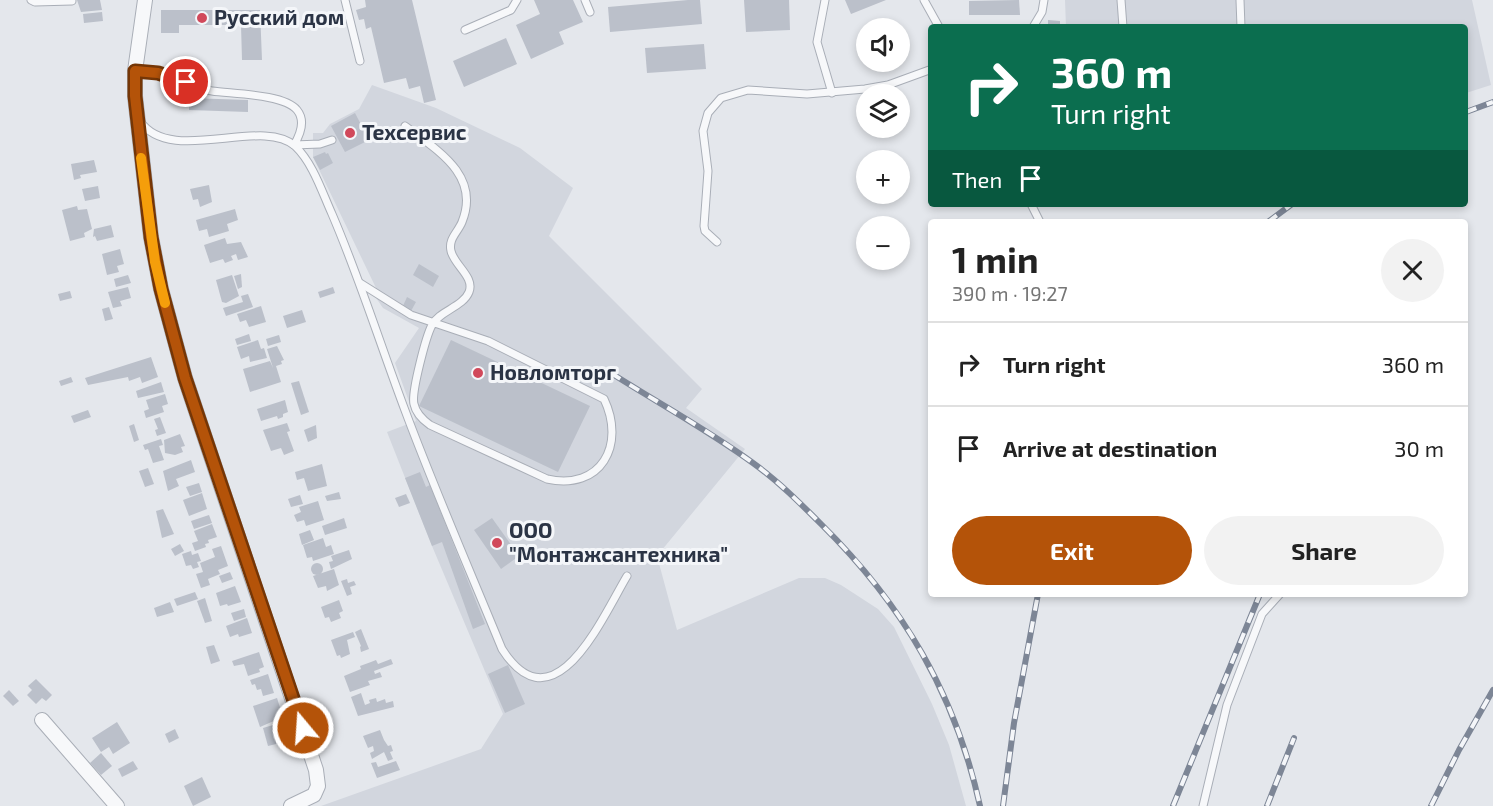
<!DOCTYPE html>
<html lang="en">
<head>
<meta charset="utf-8">
<style>
  body { margin:0; font-family:"Exo 2",sans-serif; background:#f2f2f2; color:#222; height:100vh; display:flex; flex-direction:column; font-size:22px; white-space:nowrap }
  * { box-sizing:border-box; margin:0 }
  p { font-size:20px; color:#767676 }
  .icon { flex:none; width:33px; height:33px; fill:none; stroke:currentColor; stroke-width:2; stroke-linecap:round; stroke-linejoin:round }
  .map { position:relative; flex:1; overflow:hidden }
  .panel { position:absolute; left:928px; top:219px; width:540px; height:378px; display:flex; flex-direction:column; background:#fff; border-radius:6px; box-shadow:0 3px 9px #0003 }
  .panel>* { flex:none }
  .banner { position:absolute; left:928px; top:24px; width:540px; height:183px; border-radius:6px; box-shadow:0 3px 9px #0003; background:#0b6e4f; color:#fff; overflow:hidden }
  .tools { position:absolute; left:856px; top:18px; display:grid; gap:12px }
  .tools a { display:grid; place-items:center; width:54px; height:54px; border-radius:50%; background:#fff; box-shadow:0 3px 9px #0003; font-size:30px }
  .pin { position:absolute; display:grid; place-items:center; width:51px; height:51px; color:#fff; margin:-26px; border:3px solid #fff; border-radius:50%; box-shadow:0 2px 6px #0007 }
  .me { position:absolute; width:66px; margin:-33px; rotate:342deg; stroke-linejoin:round; filter:drop-shadow(0 0 4px #0008) }
  .turn { display:flex; align-items:center; gap:21px; height:126px; padding:0 24px; font-size:27px }
  .turn .icon { width:78px; height:78px; stroke-width:2.5 }
  .turn b { display:block; font-size:42px; line-height:51px }
  .then { display:flex; align-items:center; height:57px; padding:0 24px; background:#0003; gap:12px; font-size:22px }
  .round { display:grid; place-items:center; flex:none; width:63px; height:63px; border-radius:32px; background:#f2f2f2 }
  .summary { display:flex; align-items:center; justify-content:space-between; height:102px; padding:0 24px }
  h1 { font-size:36px; font-weight:700; line-height:45px }
  .primary-button { display:flex; gap:12px; margin-top:auto; padding:12px 24px }
  .primary-button a { flex:1; height:69px; border-radius:36px; background:#b45309; color:#fff; font-size:24px; font-weight:700; line-height:69px; text-align:center }
  .primary-button a+a { background:#f2f2f2; color:#222 }
  ul { padding:0; list-style:none }
  li { display:flex; align-items:center; gap:18px; height:84px; padding:0 24px; border-top:2px solid #e0e0e0 }
  li div { flex:1 }
  li b { display:block; font-size:22px }
  li em { font-style:normal }
  .map>svg:first-child { display:block }
  .built { fill:#d2d6de }
  .building { fill:#bbc0ca }
  .lines { fill:none; stroke-linecap:round; stroke-linejoin:round }
  .service-casing { stroke:#a9aeb7; stroke-width:9 }
  .minor-casing { stroke:#a9aeb7; stroke-width:16 }
  .service { stroke:#f7f8fa; stroke-width:7 }
  .minor { stroke:#f7f8fa; stroke-width:14 }
  .rail-casing { stroke:#7d8696; stroke-width:6 }
  .rail { stroke:#f4f6f9; stroke-width:4; stroke-dasharray:11; stroke-linecap:butt }
  .route-casing { stroke:#753606; stroke-width:15 }
  .route { stroke:#b45309; stroke-width:10 }
  .slow { stroke:#f59e0b; stroke-width:10 }
  .poi-dot { fill:#d1495b; stroke:#f4f6f9; stroke-width:2 }
  .labels { text-anchor:middle; stroke-width:6; stroke-linejoin:round; paint-order:stroke }
  .poi-label { font-size:21px; font-weight:bold; fill:#2b3445; stroke:#f4f6f9; text-anchor:start }
</style>
</head>
<body>
<div class="map">
<svg width="1493" height="806" viewBox="0 0 1493 806">
  <rect width="100%" height="100%" fill="#e4e7ec"/>
  <g class="built">
    <polygon points="1065,0 1472,0 1491,85 1466,93 1466,27 1066,27"/>
    <polygon points="372,85 436,108 520,148 573,188 549,236 702,389 686,408 745,449 657,556 677,630 799,578 825,578 841,585 878,609 894,627 932,704 949,745 966,806 321,806 481,749 503,714 432,546 387,432 416,421 395,363 419,328 383,308 374,295 376,288 313,157 313,133 323,133 330,124 359,109"/>
  </g>
  <g class="building">
    <polygon points="77,0 100,0 102,10 81,12"/>
    <polygon points="365,0 412,0 436,100 424,103 420,86 409,89 406,78 384,83 371,27 366,29 364,19 359,20 356,10 366,7"/>
    <polygon points="534,0 573,0 583,22 559,32 564,44 531,59 516,25 540,14"/>
    <polygon points="688,0 700,0 702,24 610,32 608,7"/>
    <polygon points="744,0 789,0 790,30 746,32"/>
    <polygon points="845,0 886,0 851,14"/>
    <polygon points="1019,0 1020,15 969,15 969,1"/>
    <polygon points="161,10 260,10 262,60 242,60 241,25 179,25 179,33 161,33"/>
    <polygon points="102,12 103,21 84,23 83,14"/>
    <polygon points="1048,20 1060,21 1060,27 1048,27"/>
    <polygon points="506,38 517,64 464,87 453,61"/>
    <polygon points="704,44 706,69 647,73 645,48"/>
    <polygon points="189,98 248,100 248,112 189,110"/>
    <polygon points="355,113 369,140 345,152 331,126"/>
    <polygon points="325,152 326,154 328,153 333,163 320,170 313,157"/>
    <polygon points="94,160 97,172 80,175 81,178 74,180 71,164"/>
    <polygon points="209,185 212,202 200,207 198,199 193,200 190,189"/>
    <polygon points="98,186 100,198 85,201 82,189"/>
    <polygon points="77,206 78,210 87,209 92,229 84,233 85,237 70,241 62,210"/>
    <polygon points="235,209 238,220 227,224 229,231 209,237 207,229 199,231 196,220"/>
    <polygon points="111,225 114,237 97,241 95,236 93,237 94,229"/>
    <polygon points="225,238 227,244 241,242 248,257 238,260 236,254 231,256 233,260 225,263 223,259 210,263 204,245"/>
    <polygon points="120,249 124,264 117,266 119,272 107,275 102,254"/>
    <polygon points="419,264 439,276 433,287 413,275"/>
    <polygon points="241,274 242,287 238,289 234,276"/>
    <polygon points="128,275 131,283 116,287 114,279"/>
    <polygon points="232,275 239,296 226,303 222,302 216,280"/>
    <polygon points="128,287 131,298 120,301 122,306 113,308 108,292"/>
    <polygon points="333,287 335,293 320,298 318,292"/>
    <polygon points="70,291 72,298 60,301 58,294"/>
    <polygon points="248,294 253,307 226,316 223,308 243,302 241,296"/>
    <polygon points="407,297 416,302 411,311 403,306"/>
    <polygon points="261,306 266,322 249,327 246,320 240,322 237,314"/>
    <polygon points="109,307 113,319 105,321 102,309"/>
    <polygon points="302,310 306,322 287,328 283,316"/>
    <polygon points="249,334 251,341 237,345 235,339"/>
    <polygon points="279,335 281,342 268,346 266,339"/>
    <polygon points="258,340 261,349 264,348 267,358 250,362 249,356 241,359 237,347"/>
    <polygon points="451,340 590,406 558,472 419,406"/>
    <polygon points="277,346 284,360 281,361 282,364 276,366 281,382 250,392 243,369 270,361 273,368 267,349"/>
    <polygon points="151,357 158,377 142,383 140,377 129,381 128,377 88,385 85,378"/>
    <polygon points="71,377 73,382 61,386 59,381"/>
    <polygon points="299,381 309,412 301,415 291,383"/>
    <polygon points="161,382 164,392 138,398 136,391"/>
    <polygon points="165,394 168,404 162,406 164,412 146,418 144,411 149,409 146,400"/>
    <polygon points="285,400 288,412 283,414 283,417 278,419 277,416 261,421 257,409"/>
    <polygon points="88,410 91,417 74,423 71,416"/>
    <polygon points="160,417 166,433 157,436 155,430 158,429 154,419"/>
    <polygon points="287,423 290,431 287,432 294,451 284,455 281,448 271,451 263,430"/>
    <polygon points="134,424 139,440 134,442 129,426"/>
    <polygon points="316,425 317,438 308,442 304,430"/>
    <polygon points="180,434 185,446 181,447 183,452 175,455 165,453 164,440"/>
    <polygon points="161,439 163,445 159,446 164,460 153,463 148,449 145,450 143,445"/>
    <polygon points="191,460 195,472 176,479 179,486 168,491 163,471"/>
    <polygon points="322,464 327,486 308,491 304,478 297,480 295,472"/>
    <polygon points="148,468 154,484 145,487 139,471"/>
    <polygon points="420,472 426,487 430,485 485,624 473,629 442,542 432,546 405,478"/>
    <polygon points="199,483 202,492 190,496 186,487"/>
    <polygon points="339,492 341,499 327,501 325,496"/>
    <polygon points="202,493 207,509 189,516 183,500"/>
    <polygon points="406,494 410,503 399,507 395,498"/>
    <polygon points="300,495 303,504 291,507 288,499"/>
    <polygon points="318,501 324,520 306,526 304,520 297,522 294,515 301,512 299,507"/>
    <polygon points="163,509 174,534 162,538 156,511"/>
    <polygon points="209,515 212,523 194,529 191,521"/>
    <polygon points="344,518 347,528 325,535 322,526"/>
    <polygon points="492,518 519,556 501,569 474,530"/>
    <polygon points="212,524 217,537 208,540 209,543 205,544 206,547 195,551 192,543 198,541 194,531"/>
    <polygon points="310,530 314,540 302,545 299,534"/>
    <polygon points="323,538 326,547 331,545 334,554 313,561 312,557 307,558 303,545"/>
    <polygon points="180,544 184,551 175,556 171,549"/>
    <polygon points="221,546 228,566 218,570 220,574 208,579 210,585 201,588 196,574 203,572 200,563 215,557 212,549"/>
    <polygon points="349,550 352,559 331,569 329,562 333,561 331,556"/>
    <polygon points="191,551 192,555 198,553 201,561 197,562 199,567 193,569 191,565 186,566 182,554"/>
    <circle cx="317" cy="569" r="6"/>
    <polygon points="334,569 339,585 327,591 326,586 318,588 313,576"/>
    <polygon points="230,572 233,579 222,583 219,576"/>
    <polygon points="347,579 348,583 354,581 356,585 350,587 352,594 347,596 341,581"/>
    <polygon points="235,586 241,602 228,606 227,604 220,606 216,593"/>
    <polygon points="195,592 198,599 177,606 174,599"/>
    <polygon points="205,598 212,621 205,623 197,601"/>
    <polygon points="339,600 343,611 339,613 341,618 331,622 329,617 325,618 321,607"/>
    <polygon points="170,602 174,612 157,617 154,608"/>
    <polygon points="244,609 246,617 234,621 231,613"/>
    <polygon points="247,618 252,633 239,637 238,634 230,637 226,626"/>
    <polygon points="361,629 369,649 361,652 360,647 361,646 355,632"/>
    <polygon points="353,632 355,637 347,640 350,654 341,658 340,655 337,656 331,640"/>
    <polygon points="214,645 220,661 211,664 206,647"/>
    <polygon points="259,652 264,667 259,669 260,672 248,676 244,664 234,666 232,661"/>
    <polygon points="391,659 393,664 374,671 375,674 380,672 382,677 368,681 370,685 350,692 344,676 361,669 360,666 371,662 376,660 378,664"/>
    <polygon points="508,665 525,704 505,713 488,674"/>
    <polygon points="268,674 274,693 263,696 261,689 257,690 255,684 252,685 250,680"/>
    <polygon points="36,679 52,695 46,701 42,698 36,704 27,695 32,690 28,686"/>
    <polygon points="9,690 19,701 13,706 3,696"/>
    <polygon points="361,693 365,705 370,703 369,700 376,698 377,702 385,699 386,703 393,701 394,707 358,716 351,697"/>
    <polygon points="277,698 283,717 260,727 253,706"/>
    <polygon points="117,722 130,743 113,754 109,747 101,752 92,738"/>
    <polygon points="273,725 276,734 289,730 292,740 268,746 263,728"/>
    <polygon points="175,729 179,738 169,743 165,734"/>
    <polygon points="380,730 384,740 388,746 391,745 393,751 390,752 393,759 388,761 384,752 372,759 370,753 374,751 373,746 368,748 363,736"/>
    <polygon points="101,753 112,766 101,775 90,763"/>
    <polygon points="133,761 138,769 122,777 118,769"/>
    <polygon points="396,761 400,770 377,778 371,763 376,762 378,767"/>
    <polygon points="202,777 211,797 193,806 184,786"/>
  </g>
  <g class="lines">
    <defs>
      <g id="service">
        <polyline points="31,0 35,2 72,1"/>
        <polyline points="345,0 360,61"/>
        <polyline points="585,0 590,12"/>
        <polyline points="825,0 817,42 832,93"/>
        <polyline points="924,0 939,27"/>
        <polyline points="1121,0 1123,27"/>
        <polyline points="1240,0 1241,27"/>
        <polyline points="1033,27 1042,12 1044,0"/>
        <polyline points="465,30 511,10 517,0"/>
        <path d="M135,71C148,72 160,72 172,77C185,81 198,89 212,91C232,94 284,94 297,110C306,121 300,135 294,145L320,144L332,140"/>
        <path d="M140,121C170,166 262,116 295,146C313,163 322,192 332,214C360,279 381,347 406,413C436,493 470,571 502,649C554,730 602,618 627,576"/>
        <polyline points="1031,204 1040,222"/>
        <polyline points="717,242 705,231 704,226 708,171 703,131 708,113 721,98 748,90 807,94 865,89 888,85 932,69"/>
        <path d="M360,283L411,315L488,341L604,399C626,445 601,491 547,479L430,425C423,420 416,414 414,404C411,393 426,336 432,325C439,311 463,307 469,292C475,277 454,265 451,251C448,239 458,232 462,222C481,175 437,150 405,126"/>
        <polyline points="1203,806 1227,705 1262,614 1280,594"/>
      </g>
      <g id="minor">
        <polyline points="145,0 135,71 135,96 151,237 161,289 185,378 316,770 318,786 314,795 291,806"/>
        <polyline points="42,720 117,806"/>
      </g>
    </defs>
    <use href="#service" class="service-casing"/>
    <use href="#minor" class="minor-casing"/>
    <use href="#service" class="service"/>
    <use href="#minor" class="minor"/>
    <defs>
      <g id="rail">
        <polyline points="1466,112 1493,102"/>
        <polyline points="1268,222 1292,204"/>
        <path d="M611,373C658,403 708,430 753,463C778,481 800,503 821,524C903,605 955,693 980,806"/>
        <polyline points="1003,806 1014,723 1038,594"/>
        <polyline points="1173,806 1260,594"/>
        <polyline points="1267,806 1294,738"/>
        <polyline points="1431,806 1459,750 1493,690"/>
      </g>
    </defs>
    <use href="#rail" class="rail-casing"/>
    <use href="#rail" class="rail"/>
  </g>
  <g class="lines">
    <defs>
      <polyline id="route" points="186,82 158,73 135,71 135,96 151,237 161,289 185,378 303,728"/>
    </defs>
    <use href="#route" class="route-casing"/>
    <use href="#route" class="route"/>
    <polyline class="slow" points="141,158 155,262 165,303"/>
  </g>
  <g class="poi-dot">
    <circle cx="202" cy="18" r="6"/>
    <circle cx="350" cy="133" r="6"/>
    <circle cx="478" cy="373" r="6"/>
    <circle cx="497" cy="543" r="6"/>
  </g>
  <g class="labels">
    <g class="poi-label">
      <text x="214" y="25">Русский дом</text>
      <text x="362" y="140">Техсервис</text>
      <text x="490" y="380">Новломторг</text>
      <text x="509" y="538">ООО<tspan x="509" dy="24">"Монтажсантехника"</tspan></text>
    </g>
  </g>
</svg>
<div class="tools">
<a><svg class="icon" aria-label="sound" viewBox="0 0 24 24"><path d="M4 9h4l5-4v14l-5-4H4zM17 9q2 3 0 6"/></svg></a>
<a><svg class="icon" aria-label="layers" viewBox="0 0 24 24"><path d="M12 4l9 5-9 5-9-5zM3 14l9 5 9-5"/></svg></a>
<a>+</a>
<a>−</a>
</div>
<div class="pin" style="left:186px;top:82px;background:#d93025"><svg class="icon" aria-label="arrive" viewBox="0 0 24 24"><path d="M6 21V4h12l-3 4 3 4H6"/></svg></div>
<svg class="me" style="left:303px;top:728px" viewBox="-20 -20 40 40"><circle r="17" fill="#b45309" stroke="#fff" stroke-width="3"/><path d="M0-11L8 9 0 5-8 9z" fill="#fff"/></svg>
<div class="banner">
<div class="turn"><svg class="icon" aria-label="right" viewBox="0 0 24 24"><path d="M7 20v-9h11M14 6l5 5-5 5"/></svg><div><b>360 m</b>Turn right</div></div>
<div class="then">Then<svg class="icon" aria-label="arrive" viewBox="0 0 24 24"><path d="M6 21V4h12l-3 4 3 4H6"/></svg></div>
</div>
<section class="panel">
<div class="summary"><div><h1>1 min</h1><p>390 m · 19:27</p></div><a class="round"><svg class="icon" aria-label="close" viewBox="0 0 24 24"><path d="M6 6l12 12M18 6L6 18"/></svg></a></div>
<ul>
<li><svg class="icon" aria-label="right" viewBox="0 0 24 24"><path d="M7 20v-9h11M14 6l5 5-5 5"/></svg><div><b>Turn right</b></div><em>360 m</em></li>
<li><svg class="icon" aria-label="arrive" viewBox="0 0 24 24"><path d="M6 21V4h12l-3 4 3 4H6"/></svg><div><b>Arrive at destination</b></div><em>30 m</em></li>
</ul>
<div class="primary-button"><a>Exit</a><a>Share</a></div>
</section>
</div>
</body>
</html>
